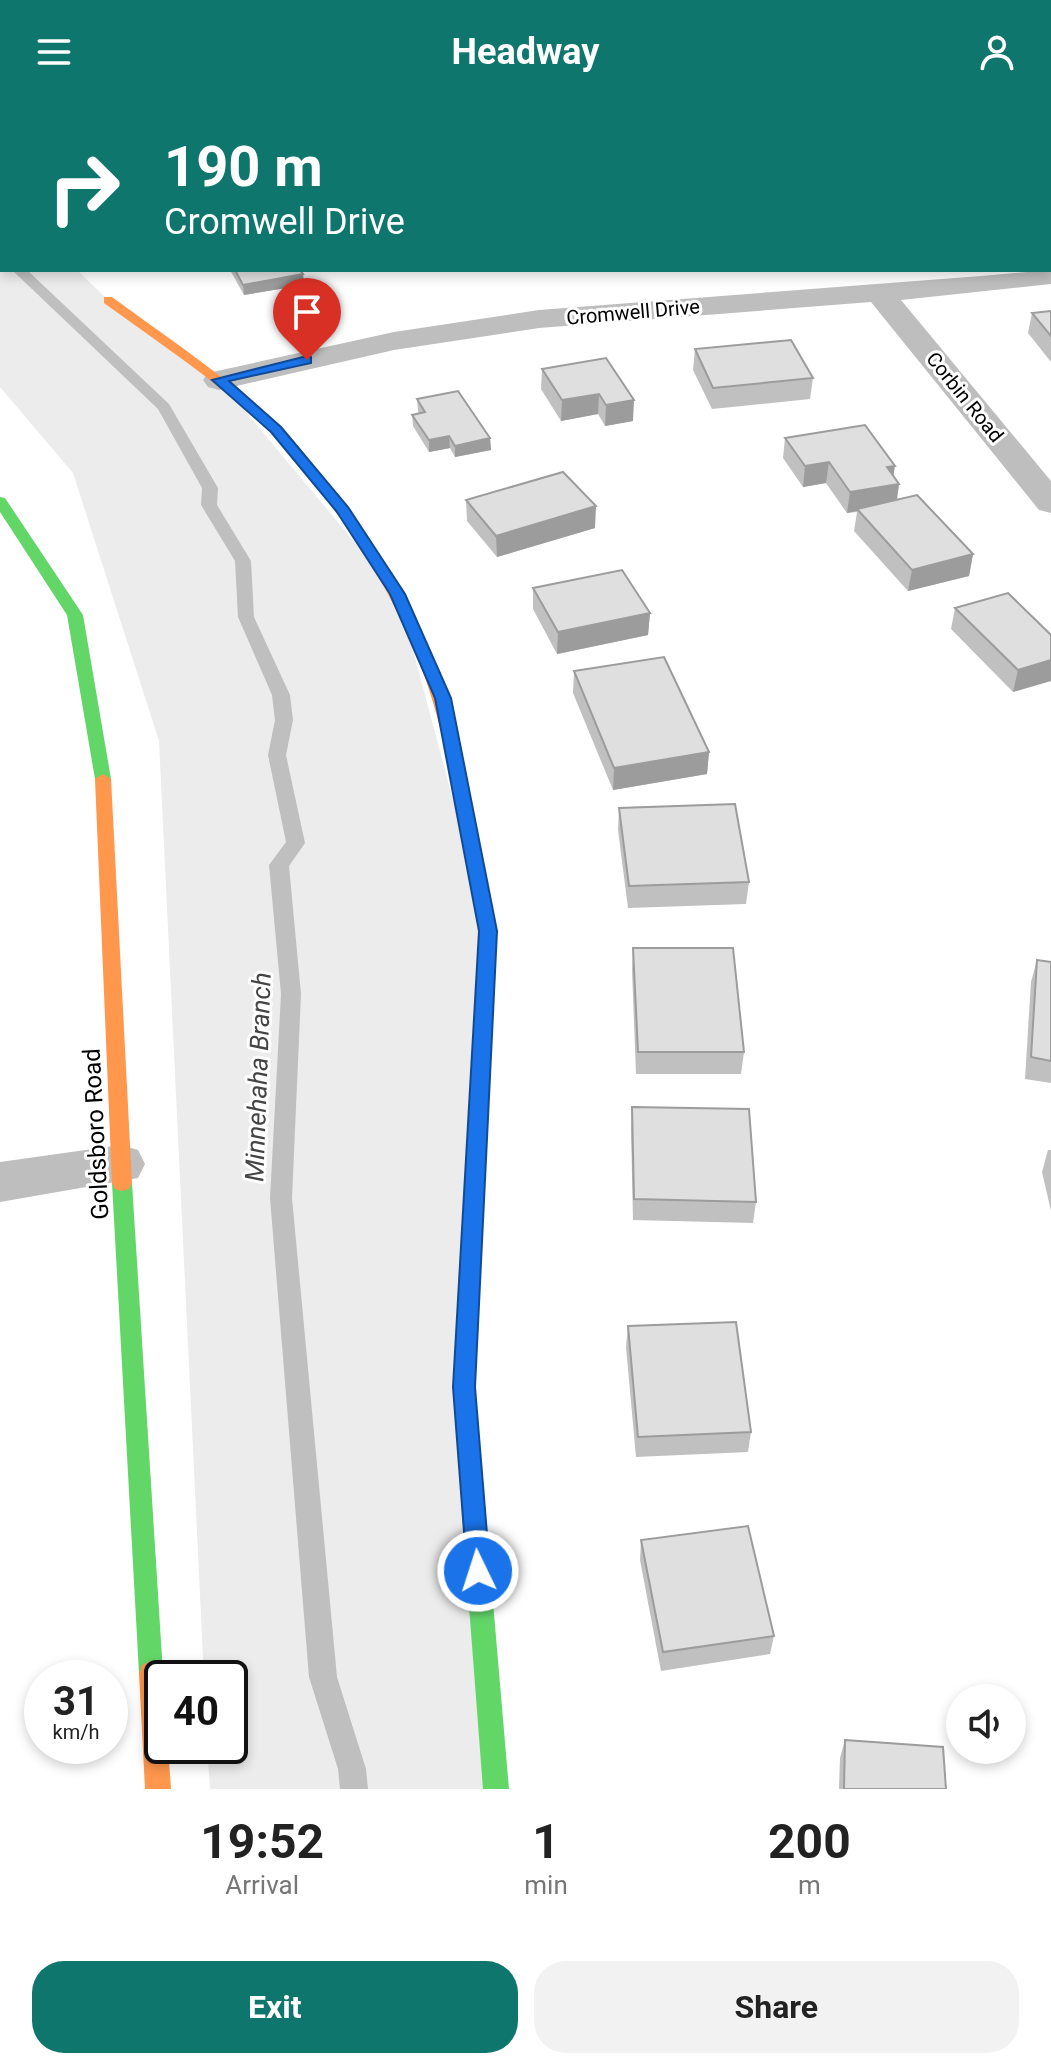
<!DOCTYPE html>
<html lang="en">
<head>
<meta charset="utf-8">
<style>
  body { margin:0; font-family:Roboto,sans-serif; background:#f2f2f2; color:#222; height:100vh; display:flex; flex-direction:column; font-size:30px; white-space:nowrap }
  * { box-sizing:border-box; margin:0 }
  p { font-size:26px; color:#767676 }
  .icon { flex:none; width:44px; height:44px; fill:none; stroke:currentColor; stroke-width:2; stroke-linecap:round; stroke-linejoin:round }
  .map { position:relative; height:1685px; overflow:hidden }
  .panel { display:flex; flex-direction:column; background:#fff; flex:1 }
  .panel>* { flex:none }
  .hud { position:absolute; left:0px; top:0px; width:1052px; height:168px; box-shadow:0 4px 12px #0003; background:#0f766e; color:#fff; overflow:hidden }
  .buttons { position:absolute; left:946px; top:1580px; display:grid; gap:16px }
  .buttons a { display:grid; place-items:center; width:80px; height:80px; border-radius:50%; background:#fff; box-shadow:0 4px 12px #0003; font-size:40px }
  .speed { position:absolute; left:24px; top:1556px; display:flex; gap:16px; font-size:40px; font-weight:700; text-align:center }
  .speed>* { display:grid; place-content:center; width:104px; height:104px; border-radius:50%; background:#fff; box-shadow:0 4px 12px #0003; line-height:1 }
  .speed small { font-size:20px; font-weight:400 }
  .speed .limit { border:4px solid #111; border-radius:12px; background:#fff; color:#111 }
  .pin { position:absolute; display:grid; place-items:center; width:68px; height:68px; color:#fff; margin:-82px -34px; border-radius:50% 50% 50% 0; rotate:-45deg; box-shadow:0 0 8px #0007 }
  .pin .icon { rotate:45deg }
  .me { position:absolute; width:88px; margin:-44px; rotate:356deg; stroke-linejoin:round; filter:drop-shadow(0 0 6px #0008) }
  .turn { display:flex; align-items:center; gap:28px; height:168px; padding:0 32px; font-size:36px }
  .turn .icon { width:104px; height:104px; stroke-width:2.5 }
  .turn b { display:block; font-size:56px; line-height:68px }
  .eta { display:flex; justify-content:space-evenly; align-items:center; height:136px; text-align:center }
  .eta b { font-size:48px; font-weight:700; line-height:56px }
  .primary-button { display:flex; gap:16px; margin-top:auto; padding:16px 32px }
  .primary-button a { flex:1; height:92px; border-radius:32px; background:#0f766e; color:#fff; font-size:32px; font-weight:700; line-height:92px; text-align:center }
  .primary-button a+a { background:#f2f2f2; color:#222 }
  header { display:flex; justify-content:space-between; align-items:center; height:104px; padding:0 32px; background:#0f766e; color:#fff; font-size:36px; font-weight:700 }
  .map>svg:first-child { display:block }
  .green { fill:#ececec }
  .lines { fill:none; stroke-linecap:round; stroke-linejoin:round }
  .stream { fill:#bfbfbf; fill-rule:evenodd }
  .street { fill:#bebebe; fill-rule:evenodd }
  .fast { fill:#63d668; fill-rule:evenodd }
  .slow { fill:#ff974d; fill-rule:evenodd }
  .wall { fill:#c0c0c0 }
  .shaded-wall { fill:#9c9c9c }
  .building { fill:#dfdfdf; stroke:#9c9c9c; stroke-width:2 }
  .route { fill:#1a73e8; stroke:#114b97; stroke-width:2 }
  .labels { text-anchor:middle; stroke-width:6; stroke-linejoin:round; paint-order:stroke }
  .far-street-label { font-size:20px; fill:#000; stroke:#fff }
  .street-label { font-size:24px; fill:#000; stroke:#fff }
  .water-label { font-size:26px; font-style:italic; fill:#444; stroke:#fff }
</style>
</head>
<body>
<header><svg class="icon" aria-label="menu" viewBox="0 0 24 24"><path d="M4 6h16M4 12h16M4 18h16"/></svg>Headway<svg class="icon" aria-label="person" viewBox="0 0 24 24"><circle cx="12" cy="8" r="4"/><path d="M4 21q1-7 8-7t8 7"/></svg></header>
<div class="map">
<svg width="1051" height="1685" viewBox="0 0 1051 1685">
  <rect width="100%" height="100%" fill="#fff"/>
  <polygon class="green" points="0,95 2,166 77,166 108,196 219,276 398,490 488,827 464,1283 496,1685 210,1685 207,1642 230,1642 230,1574 204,1574 159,637 73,369 0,283"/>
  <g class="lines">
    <g class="stream">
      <polygon points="0,147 2,148 2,156 0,155"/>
      <polygon points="12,166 27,166 169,300 218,384 217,401 251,457 254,513 290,591 293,616 286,651 305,739 289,762 301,890 292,1094 337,1573 366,1665 368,1685 340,1685 338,1665 309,1573 270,1094 281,890 269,761 286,738 268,651 275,616 272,591 238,513 235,457 201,401 202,384 158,305"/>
    </g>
    <g class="street">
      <polygon points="196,0 227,0 195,2"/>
      <polygon points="1051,162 1051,180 901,196 1051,377 1051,409 1039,406 871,198 539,224 394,246 219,286 208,283 203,276 208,269 394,228 539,206 981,172 1050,166"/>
      <polygon points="121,1041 138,1046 145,1060 138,1074 0,1098 0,1058"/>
    </g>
    <g class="fast">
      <polygon points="0,393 5,394 83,511 111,675 109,679 97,679 95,675 67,511 0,408"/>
      <polygon points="450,627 458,632 497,827 487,1034 484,1039 477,1042 470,1039 467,1034 479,827 442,632"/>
      <polygon points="122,1071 129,1073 132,1079 163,1569 160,1577 151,1581 142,1577 139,1569 112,1079 115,1073"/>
      <polygon points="478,1452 486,1455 490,1463 509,1685 483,1685 466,1463 470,1455"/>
    </g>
    <g class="slow">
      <path d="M104,193H112C168,234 226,273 277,319C295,336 309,356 324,375C387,452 435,535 458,632L456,636H444L442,632C420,537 375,456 314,380C300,363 287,345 271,329C221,279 160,240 104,199Z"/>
      <polygon points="103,670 111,675 132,1079 129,1085 122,1087 115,1085 112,1079 95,675"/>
      <polygon points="477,1026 484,1029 487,1034 475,1283 490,1463 486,1471 478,1474 470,1471 466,1463 453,1283 467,1034 470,1029"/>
      <polygon points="151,1557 160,1561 163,1569 162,1642 168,1642 171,1685 145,1685 139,1569 142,1561"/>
    </g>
  </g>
  <g class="wall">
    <polygon points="318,0 429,0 424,2 312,2"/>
    <polygon points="230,166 300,166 303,170 304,181 244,191"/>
    <polygon points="1051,207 1051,258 1028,229 1032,209"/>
    <polygon points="695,245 813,274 810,295 712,305 693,266"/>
    <polygon points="606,254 633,317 605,322 598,310 561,317 541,285 542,265"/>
    <polygon points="417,295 490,334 491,346 455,353 450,344 429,348 413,322 412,311 419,309 418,307"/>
    <polygon points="785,334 894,372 899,380 897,396 973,450 969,472 908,487 854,427 857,408 847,409 826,379 803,383 783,354"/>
    <polygon points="466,396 595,424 497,453 467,417"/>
    <polygon points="533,484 650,509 648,531 557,550 533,505"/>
    <polygon points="955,504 1051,531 1013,588 951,525"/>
    <polygon points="574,567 709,648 707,670 613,686 573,589"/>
    <polygon points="619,704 749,778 746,800 628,804 618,726"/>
    <polygon points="633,844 744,948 741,970 636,970 632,866"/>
    <polygon points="1037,856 1051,858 1051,979 1025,975 1031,878"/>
    <polygon points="632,1003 756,1098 753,1119 633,1116 631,1025"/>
    <polygon points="1048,1046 1051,1046 1051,1107 1042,1068"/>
    <polygon points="628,1222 751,1328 748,1348 636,1353 626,1243"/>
    <polygon points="641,1436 774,1532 770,1550 661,1567 640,1456"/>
    <polygon points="845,1636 946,1685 839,1685 840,1654"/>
  </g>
  <g class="shaded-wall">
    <polygon points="386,0 429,0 424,2 386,2"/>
    <polygon points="303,170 304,181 244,191 243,181"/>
    <polygon points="599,290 598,310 561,317 562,296"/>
    <polygon points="634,296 633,317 605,322 606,301"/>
    <polygon points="449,332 450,344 429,348 429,336"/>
    <polygon points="490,334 491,346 455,353 455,342"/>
    <polygon points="829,358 826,379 803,383 805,362"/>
    <polygon points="895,362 892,381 899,380 896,401 857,405 857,407 847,409 850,388 887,363"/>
    <polygon points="596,402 595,424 497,453 496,432"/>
    <polygon points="973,450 969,472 908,487 912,466"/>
    <polygon points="650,509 648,531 557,550 558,528"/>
    <polygon points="1051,556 1051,577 1013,588 1018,566"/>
    <polygon points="709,648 707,670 613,686 614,664"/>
  </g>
  <g class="building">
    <polygon points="318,0 358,0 362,2 312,2"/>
    <polygon points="1050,38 1051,38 1051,79 1050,78"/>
    <polygon points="235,166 300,166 303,170 243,181"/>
    <polygon points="1051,207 1051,232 1032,209"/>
    <polygon points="791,236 813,274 713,284 695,245"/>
    <polygon points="606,254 634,296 606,301 599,290 562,296 542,265"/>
    <polygon points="458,287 490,334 455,342 449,332 429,336 412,311 425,308 417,295"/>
    <polygon points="865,321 895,362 887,363 899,380 850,388 829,358 805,362 785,334"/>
    <polygon points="563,368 596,402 496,432 466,396"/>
    <polygon points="917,391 973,450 912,466 857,405"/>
    <polygon points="622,466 650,509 558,528 533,484"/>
    <polygon points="1008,489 1051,531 1051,556 1018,566 955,504"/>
    <polygon points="664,553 709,648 614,664 574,567"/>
    <polygon points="735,700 749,778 629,782 619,704"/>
    <polygon points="633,844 733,844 744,948 638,948"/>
    <polygon points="1037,856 1051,858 1051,957 1031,953"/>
    <polygon points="632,1003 749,1005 756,1098 634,1095"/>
    <polygon points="736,1218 751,1328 638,1333 628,1222"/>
    <polygon points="748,1422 774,1532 663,1548 641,1436"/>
    <polygon points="845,1636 943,1643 946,1685 844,1685"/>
  </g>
  <polygon class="route" points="307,252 311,253 311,259 229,277 281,323 348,403 405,490 451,594 497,827 475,1283 490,1467 487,1475 478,1478 470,1475 467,1467 453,1283 479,827 435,594 390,490 337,408 271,328 212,276"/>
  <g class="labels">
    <g class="far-street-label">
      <text transform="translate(633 208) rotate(-5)" y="7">Cromwell Drive</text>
      <text transform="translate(965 293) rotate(51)" y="7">Corbin Road</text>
    </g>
    <g class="street-label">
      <text transform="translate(96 1030) rotate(-93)" y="8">Goldsboro Road</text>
    </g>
    <g class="water-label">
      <text transform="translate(258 973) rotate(-88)" y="9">Minnehaha Branch</text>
    </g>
  </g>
</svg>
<div class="buttons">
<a><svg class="icon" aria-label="sound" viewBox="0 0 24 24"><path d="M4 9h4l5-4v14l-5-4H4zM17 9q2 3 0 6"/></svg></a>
</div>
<div class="speed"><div>31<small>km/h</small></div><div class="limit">40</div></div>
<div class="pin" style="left:307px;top:256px;background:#d93025"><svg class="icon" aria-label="arrive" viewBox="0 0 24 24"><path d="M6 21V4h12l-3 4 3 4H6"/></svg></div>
<svg class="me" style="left:478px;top:1467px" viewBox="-20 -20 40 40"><circle r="17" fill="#1a73e8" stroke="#fff" stroke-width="3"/><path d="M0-11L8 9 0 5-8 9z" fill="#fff"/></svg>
<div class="hud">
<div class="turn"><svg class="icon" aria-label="right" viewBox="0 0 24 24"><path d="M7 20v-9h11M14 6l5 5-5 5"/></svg><div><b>190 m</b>Cromwell Drive</div></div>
</div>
</div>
<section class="panel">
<div class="eta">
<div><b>19:52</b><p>Arrival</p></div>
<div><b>1</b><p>min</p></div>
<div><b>200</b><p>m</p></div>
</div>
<div class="primary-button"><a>Exit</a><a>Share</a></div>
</section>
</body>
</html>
